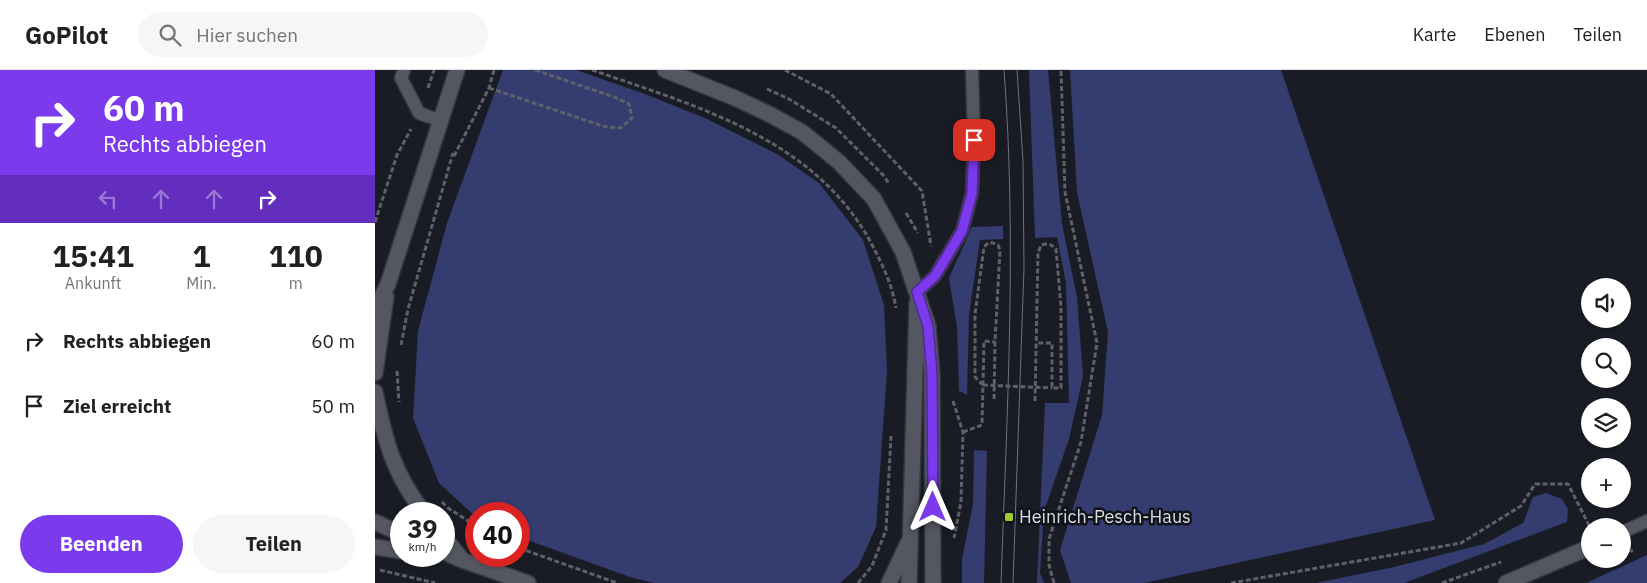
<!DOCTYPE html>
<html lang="de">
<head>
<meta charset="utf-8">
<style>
  body { margin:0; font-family:"IBM Plex Sans",sans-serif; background:#f6f6f6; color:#202124; height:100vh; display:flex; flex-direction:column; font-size:19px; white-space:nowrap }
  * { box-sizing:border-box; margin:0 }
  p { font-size:16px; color:#757577 }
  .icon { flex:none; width:28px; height:28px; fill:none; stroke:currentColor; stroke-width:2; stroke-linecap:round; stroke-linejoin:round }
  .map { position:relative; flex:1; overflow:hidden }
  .details { display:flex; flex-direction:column; background:#fff; width:375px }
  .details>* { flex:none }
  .hud { background:#7c3aed; color:#fff; overflow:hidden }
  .tools { position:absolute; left:1206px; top:208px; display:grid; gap:10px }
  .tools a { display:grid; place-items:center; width:50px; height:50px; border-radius:50%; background:#fff; box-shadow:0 1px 4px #0004; font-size:25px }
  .speed { position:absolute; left:15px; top:432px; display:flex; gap:10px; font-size:25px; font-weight:700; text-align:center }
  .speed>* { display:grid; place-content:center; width:65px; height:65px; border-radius:50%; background:#fff; box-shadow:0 1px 4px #0004; line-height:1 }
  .speed small { font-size:12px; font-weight:400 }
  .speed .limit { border:8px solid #d22; background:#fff; color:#111 }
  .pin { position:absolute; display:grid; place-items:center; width:42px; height:42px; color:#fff; margin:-21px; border-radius:10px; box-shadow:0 2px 8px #0006 }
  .me { position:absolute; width:55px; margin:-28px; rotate:0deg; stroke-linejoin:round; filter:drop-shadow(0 0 4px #0008) }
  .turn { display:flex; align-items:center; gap:18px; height:105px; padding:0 20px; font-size:22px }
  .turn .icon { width:65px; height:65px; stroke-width:2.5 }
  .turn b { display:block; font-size:35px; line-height:42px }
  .lanes { display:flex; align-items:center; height:48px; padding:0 20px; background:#0003; justify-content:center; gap:25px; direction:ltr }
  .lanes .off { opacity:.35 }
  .eta { display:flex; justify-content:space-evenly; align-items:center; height:85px; text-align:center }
  .eta b { font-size:30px; font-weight:700; line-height:35px }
  .cta { display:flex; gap:10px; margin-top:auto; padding:10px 20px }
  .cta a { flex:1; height:58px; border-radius:30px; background:#7c3aed; color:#fff; font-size:20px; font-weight:700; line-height:58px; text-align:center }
  .cta a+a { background:#f6f6f6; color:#202124 }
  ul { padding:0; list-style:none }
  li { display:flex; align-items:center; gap:15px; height:65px; padding:0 20px }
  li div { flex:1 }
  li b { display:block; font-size:19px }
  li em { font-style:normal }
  header { display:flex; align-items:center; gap:30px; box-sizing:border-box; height:70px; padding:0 25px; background:#fff; border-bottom:1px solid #e0e0e0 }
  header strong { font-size:24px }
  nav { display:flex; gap:28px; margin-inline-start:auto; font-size:18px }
  .search { width:350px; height:45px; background:#f6f6f6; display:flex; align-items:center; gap:12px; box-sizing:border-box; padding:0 18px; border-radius:28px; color:#757577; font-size:19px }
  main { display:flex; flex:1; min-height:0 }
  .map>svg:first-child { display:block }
  .green { fill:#343c70 }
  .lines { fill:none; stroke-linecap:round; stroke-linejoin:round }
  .lane-casing { stroke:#34363d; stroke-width:15 }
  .street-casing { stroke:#34363d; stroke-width:18 }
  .secondary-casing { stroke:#34363d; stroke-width:18 }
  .path { stroke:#5f6169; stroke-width:3; stroke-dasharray:5 2.5; stroke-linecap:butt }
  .lane { stroke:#545761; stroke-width:12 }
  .street { stroke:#545761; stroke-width:15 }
  .secondary { stroke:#545761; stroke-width:15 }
  .tram { stroke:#71737b; stroke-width:1 }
  .path-bridge { stroke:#5f6169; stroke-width:3; stroke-dasharray:5 2.5; stroke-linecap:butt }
  .route-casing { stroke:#51269a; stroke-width:12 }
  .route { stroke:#7c3aed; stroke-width:9 }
  .poi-dot { fill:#9eca2e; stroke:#11131b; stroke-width:2 }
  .labels { text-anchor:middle; stroke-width:5; stroke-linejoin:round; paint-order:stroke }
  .poi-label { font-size:18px; fill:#dadce2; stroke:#11131b; text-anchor:start }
</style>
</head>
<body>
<header>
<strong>GoPilot</strong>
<div class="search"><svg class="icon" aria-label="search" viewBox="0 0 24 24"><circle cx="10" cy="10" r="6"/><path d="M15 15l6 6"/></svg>Hier suchen</div>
<nav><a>Karte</a><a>Ebenen</a><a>Teilen</a></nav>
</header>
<main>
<section class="details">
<div class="hud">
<div class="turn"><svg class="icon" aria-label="right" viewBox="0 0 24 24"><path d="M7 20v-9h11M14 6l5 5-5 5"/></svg><div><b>60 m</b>Rechts abbiegen</div></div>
<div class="lanes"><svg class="icon off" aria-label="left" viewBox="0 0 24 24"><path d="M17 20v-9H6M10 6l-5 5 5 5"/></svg><svg class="icon off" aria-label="ahead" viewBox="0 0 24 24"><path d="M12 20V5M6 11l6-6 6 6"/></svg><svg class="icon off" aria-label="ahead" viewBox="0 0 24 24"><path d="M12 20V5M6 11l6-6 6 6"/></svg><svg class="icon" aria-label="right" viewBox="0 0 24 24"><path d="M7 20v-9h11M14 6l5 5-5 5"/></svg></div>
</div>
<div class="eta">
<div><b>15:41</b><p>Ankunft</p></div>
<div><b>1</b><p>Min.</p></div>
<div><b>110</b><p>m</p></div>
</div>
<ul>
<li><svg class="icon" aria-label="right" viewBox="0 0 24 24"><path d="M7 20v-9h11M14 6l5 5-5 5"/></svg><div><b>Rechts abbiegen</b></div><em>60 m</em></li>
<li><svg class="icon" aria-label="arrive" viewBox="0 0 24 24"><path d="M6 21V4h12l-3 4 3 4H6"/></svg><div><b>Ziel erreicht</b></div><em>50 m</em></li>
</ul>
<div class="cta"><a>Beenden</a><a>Teilen</a></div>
</section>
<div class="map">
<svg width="1272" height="513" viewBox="0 0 1272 513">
  <rect width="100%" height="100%" fill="#1a1c25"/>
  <g class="green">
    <polygon points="128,0 201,0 270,24 332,49 402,84 444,113 488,170 509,235 512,301 501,457 483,497 465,513 279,513 255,507 144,467 144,444 101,444 101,447 64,413 38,348 43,261 72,153"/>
    <polygon points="654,0 673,0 687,154 702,227 708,306 694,369 669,441 665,503 669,513 662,513 670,333 694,333 691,213 682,167 660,168"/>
    <polygon points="695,0 906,0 1060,450 769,513 696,513 685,480 727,345 733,262 702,122"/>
    <polygon points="628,156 628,169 605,170 594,245 592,325 584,321 582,257 574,208 597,157"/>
    <polygon points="599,380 612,381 609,513 587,513 587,489 598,434"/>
    <polygon points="1171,423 1187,429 1193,439 1192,452 1029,513 941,513 1019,497 1109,474 1148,453 1158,427"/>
    <polygon points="1272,485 1272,513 1211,513"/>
  </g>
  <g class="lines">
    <defs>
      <g id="lane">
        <polyline points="29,0 26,8 44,43 66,51"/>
        <polyline points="542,222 560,206 587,161 597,123 599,70 597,0"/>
        <polyline points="1248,462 1272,451"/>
      </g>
      <polyline id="street" points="1131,513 1215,477"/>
      <g id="secondary">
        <polyline points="290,0 360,28 394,44 427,62 464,92 499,129 528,182 553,256 557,304 558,513"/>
        <polyline points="0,241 13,214 82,0"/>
        <polyline points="0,303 11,227"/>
        <path d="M0,322C10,370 18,404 50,444"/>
        <polyline points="0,452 26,464"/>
        <polyline points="69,467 85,487"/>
        <polyline points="0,477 26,481"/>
        <polyline points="69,482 87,490 153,513"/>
        <polyline points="514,513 533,473"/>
        <polyline points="534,513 542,233"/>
      </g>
    </defs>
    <use href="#lane" class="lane-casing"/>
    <use href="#street" class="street-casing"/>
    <use href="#secondary" class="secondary-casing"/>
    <g class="path">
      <path d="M217,0C321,36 438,68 495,171C507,193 517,214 521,238"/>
      <polyline points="410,0 456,24 547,121 556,176"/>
      <polyline points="53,18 59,0"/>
      <polyline points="114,18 231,57 246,58 257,48 254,34 239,27 160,0"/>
      <polyline points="392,19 414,29 461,58 509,106 514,114"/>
      <polyline points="79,86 114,18 119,0"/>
      <polyline points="531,143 543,163"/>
      <polyline points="0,152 22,85 36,59"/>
      <polyline points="26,275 33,239 78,83"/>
      <polyline points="22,301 24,332"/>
      <polyline points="608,315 600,307 600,244 609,177 613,173 618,173 623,175 625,180 620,272 619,330"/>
      <polyline points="578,331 588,362 586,432 579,468"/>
      <path d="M660,331L663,183L666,175C673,173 676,174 681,179L686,237V318H677V273H662"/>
      <polyline points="588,362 607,355 609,271 620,272"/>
      <polyline points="67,432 73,438 101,456"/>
      <polyline points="144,478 242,513"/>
      <polyline points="1248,485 1258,480"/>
      <polyline points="1227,494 1239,489"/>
      <polyline points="5,500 60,513"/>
      <polyline points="483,513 497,496 511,460 516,366"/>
      <polyline points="679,513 674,495 674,469 706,372 722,273 690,122 686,0"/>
      <polyline points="856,513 1086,473 1146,436 1160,414 1193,414 1215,457"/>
      <polyline points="1067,513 1126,492"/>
    </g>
    <use href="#lane" class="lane"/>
    <use href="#street" class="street"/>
    <use href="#secondary" class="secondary"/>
    <g class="tram">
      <path d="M626,513C632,342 642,171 629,0"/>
      <polyline points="638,513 649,197 648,91 642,0"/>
    </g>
    <polyline class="path-bridge" points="608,315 677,318"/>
  </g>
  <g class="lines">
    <defs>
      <polyline id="route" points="558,437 557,304 553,256 542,222 560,206 587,161 597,123 599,70"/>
    </defs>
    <use href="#route" class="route-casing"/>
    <use href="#route" class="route"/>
  </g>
  <rect class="poi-dot" x="629" y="442" width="10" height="10" rx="2.5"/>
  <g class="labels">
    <g class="poi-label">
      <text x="644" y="453">Heinrich-Pesch-Haus</text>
    </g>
  </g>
</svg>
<div class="tools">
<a><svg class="icon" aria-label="sound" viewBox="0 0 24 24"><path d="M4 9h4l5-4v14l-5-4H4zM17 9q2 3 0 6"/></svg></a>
<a><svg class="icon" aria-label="search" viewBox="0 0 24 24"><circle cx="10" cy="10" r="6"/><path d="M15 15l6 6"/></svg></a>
<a><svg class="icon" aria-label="layers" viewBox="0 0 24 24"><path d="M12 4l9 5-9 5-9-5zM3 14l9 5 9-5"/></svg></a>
<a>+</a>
<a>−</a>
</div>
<div class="speed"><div>39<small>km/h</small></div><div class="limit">40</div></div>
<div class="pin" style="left:599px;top:70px;background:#d93025"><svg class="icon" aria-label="arrive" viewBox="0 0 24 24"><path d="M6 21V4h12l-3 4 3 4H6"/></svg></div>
<svg class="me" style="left:558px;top:437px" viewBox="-20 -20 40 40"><path d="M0-17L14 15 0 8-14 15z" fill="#7c3aed" stroke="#fff" stroke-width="4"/></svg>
</div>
</main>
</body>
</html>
